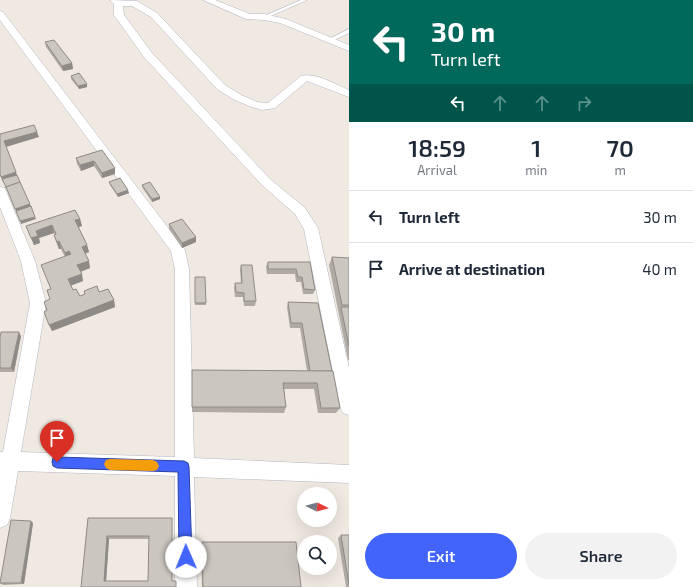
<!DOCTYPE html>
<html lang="en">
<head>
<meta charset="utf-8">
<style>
  body { margin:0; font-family:"Exo 2",sans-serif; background:#f2f2f3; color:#1f2937; height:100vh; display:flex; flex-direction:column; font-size:15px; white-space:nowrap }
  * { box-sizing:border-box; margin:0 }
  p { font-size:13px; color:#747a83 }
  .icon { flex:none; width:22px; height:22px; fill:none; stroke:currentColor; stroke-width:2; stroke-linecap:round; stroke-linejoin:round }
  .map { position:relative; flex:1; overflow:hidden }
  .drawer { display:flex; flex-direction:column; background:#fff; width:344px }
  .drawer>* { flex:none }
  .banner { background:#00695c; color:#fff; overflow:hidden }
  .needle { width:26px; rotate:96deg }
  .tools { position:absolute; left:297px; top:487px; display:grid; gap:8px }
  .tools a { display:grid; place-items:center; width:40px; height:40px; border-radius:50%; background:#fff; box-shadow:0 4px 16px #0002; font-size:20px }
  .pin { position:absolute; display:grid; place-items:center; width:34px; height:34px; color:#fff; margin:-41px -17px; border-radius:50% 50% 50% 0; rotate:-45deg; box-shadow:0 0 4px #0007 }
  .pin .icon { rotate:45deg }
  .me { position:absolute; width:44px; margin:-22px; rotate:359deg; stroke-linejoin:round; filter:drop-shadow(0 0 3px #0008) }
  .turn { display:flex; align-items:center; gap:14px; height:84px; padding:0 16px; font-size:18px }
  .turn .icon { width:52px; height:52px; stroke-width:2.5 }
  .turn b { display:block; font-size:28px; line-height:34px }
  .lanes { display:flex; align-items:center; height:38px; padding:0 16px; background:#0003; justify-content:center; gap:20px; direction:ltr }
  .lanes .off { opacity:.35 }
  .eta { display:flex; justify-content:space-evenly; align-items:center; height:68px; text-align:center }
  .eta b { font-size:24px; font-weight:600; line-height:28px }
  .action { display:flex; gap:8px; margin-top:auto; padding:8px 16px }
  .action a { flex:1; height:46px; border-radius:24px; background:#4264fb; color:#fff; font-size:16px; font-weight:600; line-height:46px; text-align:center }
  .action a+a { background:#f2f2f3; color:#1f2937 }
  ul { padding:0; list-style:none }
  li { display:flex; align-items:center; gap:12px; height:52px; padding:0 16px; border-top:1px solid #e0e1e3 }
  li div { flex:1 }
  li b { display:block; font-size:15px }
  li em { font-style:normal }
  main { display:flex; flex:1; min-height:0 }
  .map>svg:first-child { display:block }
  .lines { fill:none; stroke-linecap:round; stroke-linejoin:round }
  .lane-casing { stroke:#b4b7c1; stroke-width:1 }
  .street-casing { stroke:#b4b7c1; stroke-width:1 }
  .lane { fill:#fff; fill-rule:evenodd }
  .street { fill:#fff; fill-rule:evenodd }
  .wall { fill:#afaba4; fill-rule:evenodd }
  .shaded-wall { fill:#8e8b86 }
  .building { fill:#cbc7bf; stroke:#8e8b86; fill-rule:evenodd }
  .route { fill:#4264fb; stroke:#2b41a3 }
  .slow { fill:#f59e0b }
</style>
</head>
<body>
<main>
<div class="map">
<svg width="349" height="587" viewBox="0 0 349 587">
  <rect width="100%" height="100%" fill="#efe9e1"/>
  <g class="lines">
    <defs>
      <g id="lane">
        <polygon points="301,0 307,0 266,18 262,17"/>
        <polygon points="349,29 349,33 332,41 327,40"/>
      </g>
      <g id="street">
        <path d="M110,0L137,1L157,13L225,85L241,95L257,102L268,103L301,76C316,72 336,85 349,90V97L307,81L275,108L262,110L249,106L233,99L217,89L151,17L132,6H123L124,15L152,53L270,179L305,208L318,228L349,368V415L343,413L340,407L304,229L295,214L262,185L144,57L114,15V4Z"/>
        <polygon points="203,0 215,0 250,14 264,14 286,19 349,45 349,51 280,23 264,20 246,19"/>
        <polygon points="0,11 3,12 185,250 189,269 194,458 349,465 349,483 194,477 197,587 175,587 175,476 18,471 10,518 7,525 0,528 0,452 3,452 30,303 21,261 0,207 0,187 5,188 6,191 35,261 46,303 21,452 175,457 175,269 171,251 0,20"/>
      </g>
    </defs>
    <use href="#lane" class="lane-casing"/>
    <use href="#street" class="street-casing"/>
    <use href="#lane" class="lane"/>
    <use href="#street" class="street"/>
  </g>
  <g class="wall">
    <polygon points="45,42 72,63 73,69 63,71 46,47"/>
    <polygon points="71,76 87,84 87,87 79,89 71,79"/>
    <polygon points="102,150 115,174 102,178 94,166 81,171 77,164 76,158"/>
    <polygon points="109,182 129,193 118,197 110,185"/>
    <polygon points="142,185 160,197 160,199 152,202 142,187"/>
    <polygon points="80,219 82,226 78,227 87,245 89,252 85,254 90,268 81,272 83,281 71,285 73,290 80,296 85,295 84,291 99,292 114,300 115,307 52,331 44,312 47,311 50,299 47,290 51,289 41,265 65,257 61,249 59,249 56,242 54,235 55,235 54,233 39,238 40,243 34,245 26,226"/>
    <polygon points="169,224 196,237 196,242 182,248 169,229"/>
    <polygon points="332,257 349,260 349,360 348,360 329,265"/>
    <polygon points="268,262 310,262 315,290 313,294 303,294 301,282 296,282 295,274 267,274 266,267"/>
    <polygon points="241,265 256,301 255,306 244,306 243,297 235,297 234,288 235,283 241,283 240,270"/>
    <polygon points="195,277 206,303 206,305 195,305"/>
    <polygon points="288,302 318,303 332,371 340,408 336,413 318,413 314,389 284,389 286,407 284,413 192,412 192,370 307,371 300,328 290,328 287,307"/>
    <polygon points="21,336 14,372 0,372 0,338"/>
    <path d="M88,518H172V581L81,587ZM109,539H149L148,581H106Z"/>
    <polygon points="33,523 24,584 3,585 0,583"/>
    <polygon points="341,535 349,535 349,587 346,587 338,538"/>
    <polygon points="202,542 301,587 202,587 201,545"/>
  </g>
  <g class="shaded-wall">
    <polygon points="72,63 73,69 63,71 62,66"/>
    <polygon points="87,84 87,87 79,89 78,86"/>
    <polygon points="37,132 39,137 6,147 4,141"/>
    <polygon points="94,161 94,166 81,171 80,165"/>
    <polygon points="115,168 115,174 102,178 102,173"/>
    <polygon points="16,172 18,178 3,182 1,177"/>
    <polygon points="128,190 129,193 118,197 117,194"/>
    <polygon points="160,197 160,199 152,202 152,199"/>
    <polygon points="30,204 32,209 17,214 15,209"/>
    <polygon points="35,217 36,219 21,224 20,221"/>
    <polygon points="80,219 82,226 76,228 75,220"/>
    <polygon points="52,225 54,233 39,238 40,243 34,245 31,238 36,231"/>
    <polygon points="196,237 196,242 182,248 182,243"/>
    <polygon points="59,241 61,249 59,249 57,242"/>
    <polygon points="87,245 89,252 83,254 82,247"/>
    <polygon points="69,251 71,259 66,260 65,253"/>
    <polygon points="89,261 90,268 79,272 77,265"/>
    <polygon points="82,274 83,281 70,286 68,279"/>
    <polygon points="114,300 115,307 52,331 49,325"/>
    <polygon points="19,332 21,336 14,372 11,368"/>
    <polygon points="31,521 33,523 24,584 21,583"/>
    <polygon points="107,536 109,539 106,583 104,581"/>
  </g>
  <g class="building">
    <polygon points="54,40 72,63 62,66 45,42"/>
    <polygon points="79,73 87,84 78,86 71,76"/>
    <polygon points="34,125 37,132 4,141 16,172 1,177 0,173 0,134"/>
    <polygon points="102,150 115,168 102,173 94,161 80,165 76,158"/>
    <polygon points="17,175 20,182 6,187 7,189 2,179"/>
    <polygon points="120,178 128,190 117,194 109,182"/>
    <polygon points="20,182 30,204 15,209 6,187"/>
    <polygon points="150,182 160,197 152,199 142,185"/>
    <polygon points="31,206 35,217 20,221 16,211"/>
    <polygon points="75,210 80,219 75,220 87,245 82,247 89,261 77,265 82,274 68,279 73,290 76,289 80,296 85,294 84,291 97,286 99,292 108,289 114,300 49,325 44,312 47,310 44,302 50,299 47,290 51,289 41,265 71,254 69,251 65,253 59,241 57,242 54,235 56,234 52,225 36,231 38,236 31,238 26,226"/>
    <polygon points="182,219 196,237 182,243 169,224"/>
    <polygon points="332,257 349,258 349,305 342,305"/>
    <polygon points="268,262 310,262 315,290 304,289 302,277 298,277 296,269 268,269"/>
    <polygon points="241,265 252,265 256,301 244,301 244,293 236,292 235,283 242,283"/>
    <polygon points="195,277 205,277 206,303 195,303"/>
    <polygon points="288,302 318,303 332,371 310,371 302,323 291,323"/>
    <polygon points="341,307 349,307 349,346"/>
    <polygon points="1,332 19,332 11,368 0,368 0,338"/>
    <polygon points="192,370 333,371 340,408 321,408 317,383 283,383 286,407 192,407"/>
    <path d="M88,518H172V581H176V587H81ZM107,536H149L148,581H104Z"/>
    <polygon points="11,520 31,521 21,583 0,583"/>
    <polygon points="341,535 349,535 349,585"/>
    <polygon points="202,542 296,542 301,587 203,587"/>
  </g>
  <polygon class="route" points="57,457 184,461 188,463 189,467 192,557 190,561 186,563 181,561 179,557 178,472 57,468 53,466 52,462 53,458"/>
  <polygon class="slow" points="110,459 153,460 157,462 159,466 157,470 153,471 110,470 106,468 104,464 106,460"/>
</svg>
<div class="tools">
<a><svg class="needle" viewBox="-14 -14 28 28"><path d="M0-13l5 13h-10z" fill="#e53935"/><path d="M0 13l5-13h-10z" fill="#747a83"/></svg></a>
<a><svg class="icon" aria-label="search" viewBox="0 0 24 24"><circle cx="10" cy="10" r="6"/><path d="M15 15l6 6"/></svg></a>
</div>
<div class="pin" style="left:57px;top:462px;background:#d93025"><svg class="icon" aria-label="arrive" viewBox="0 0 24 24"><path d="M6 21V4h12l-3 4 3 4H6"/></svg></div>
<svg class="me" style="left:186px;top:557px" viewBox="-20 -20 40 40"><circle r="19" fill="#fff"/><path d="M0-13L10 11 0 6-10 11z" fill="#4264fb"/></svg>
</div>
<section class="drawer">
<div class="banner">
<div class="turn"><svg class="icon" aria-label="left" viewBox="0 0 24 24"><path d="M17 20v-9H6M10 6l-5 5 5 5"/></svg><div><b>30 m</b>Turn left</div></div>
<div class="lanes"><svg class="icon" aria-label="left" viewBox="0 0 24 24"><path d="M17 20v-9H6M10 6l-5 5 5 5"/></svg><svg class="icon off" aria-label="ahead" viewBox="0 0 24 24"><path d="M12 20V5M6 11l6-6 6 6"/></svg><svg class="icon off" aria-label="ahead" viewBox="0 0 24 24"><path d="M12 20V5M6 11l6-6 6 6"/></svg><svg class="icon off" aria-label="right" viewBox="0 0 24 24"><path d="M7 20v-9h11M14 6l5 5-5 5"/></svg></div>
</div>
<div class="eta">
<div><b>18:59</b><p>Arrival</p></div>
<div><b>1</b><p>min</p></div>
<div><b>70</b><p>m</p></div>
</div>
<ul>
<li><svg class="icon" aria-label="left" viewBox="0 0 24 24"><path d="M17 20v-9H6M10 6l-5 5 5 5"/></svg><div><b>Turn left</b></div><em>30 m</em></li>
<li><svg class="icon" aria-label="arrive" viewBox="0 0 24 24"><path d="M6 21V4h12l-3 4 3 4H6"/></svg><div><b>Arrive at destination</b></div><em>40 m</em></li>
</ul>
<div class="action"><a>Exit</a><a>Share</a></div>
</section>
</main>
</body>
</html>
